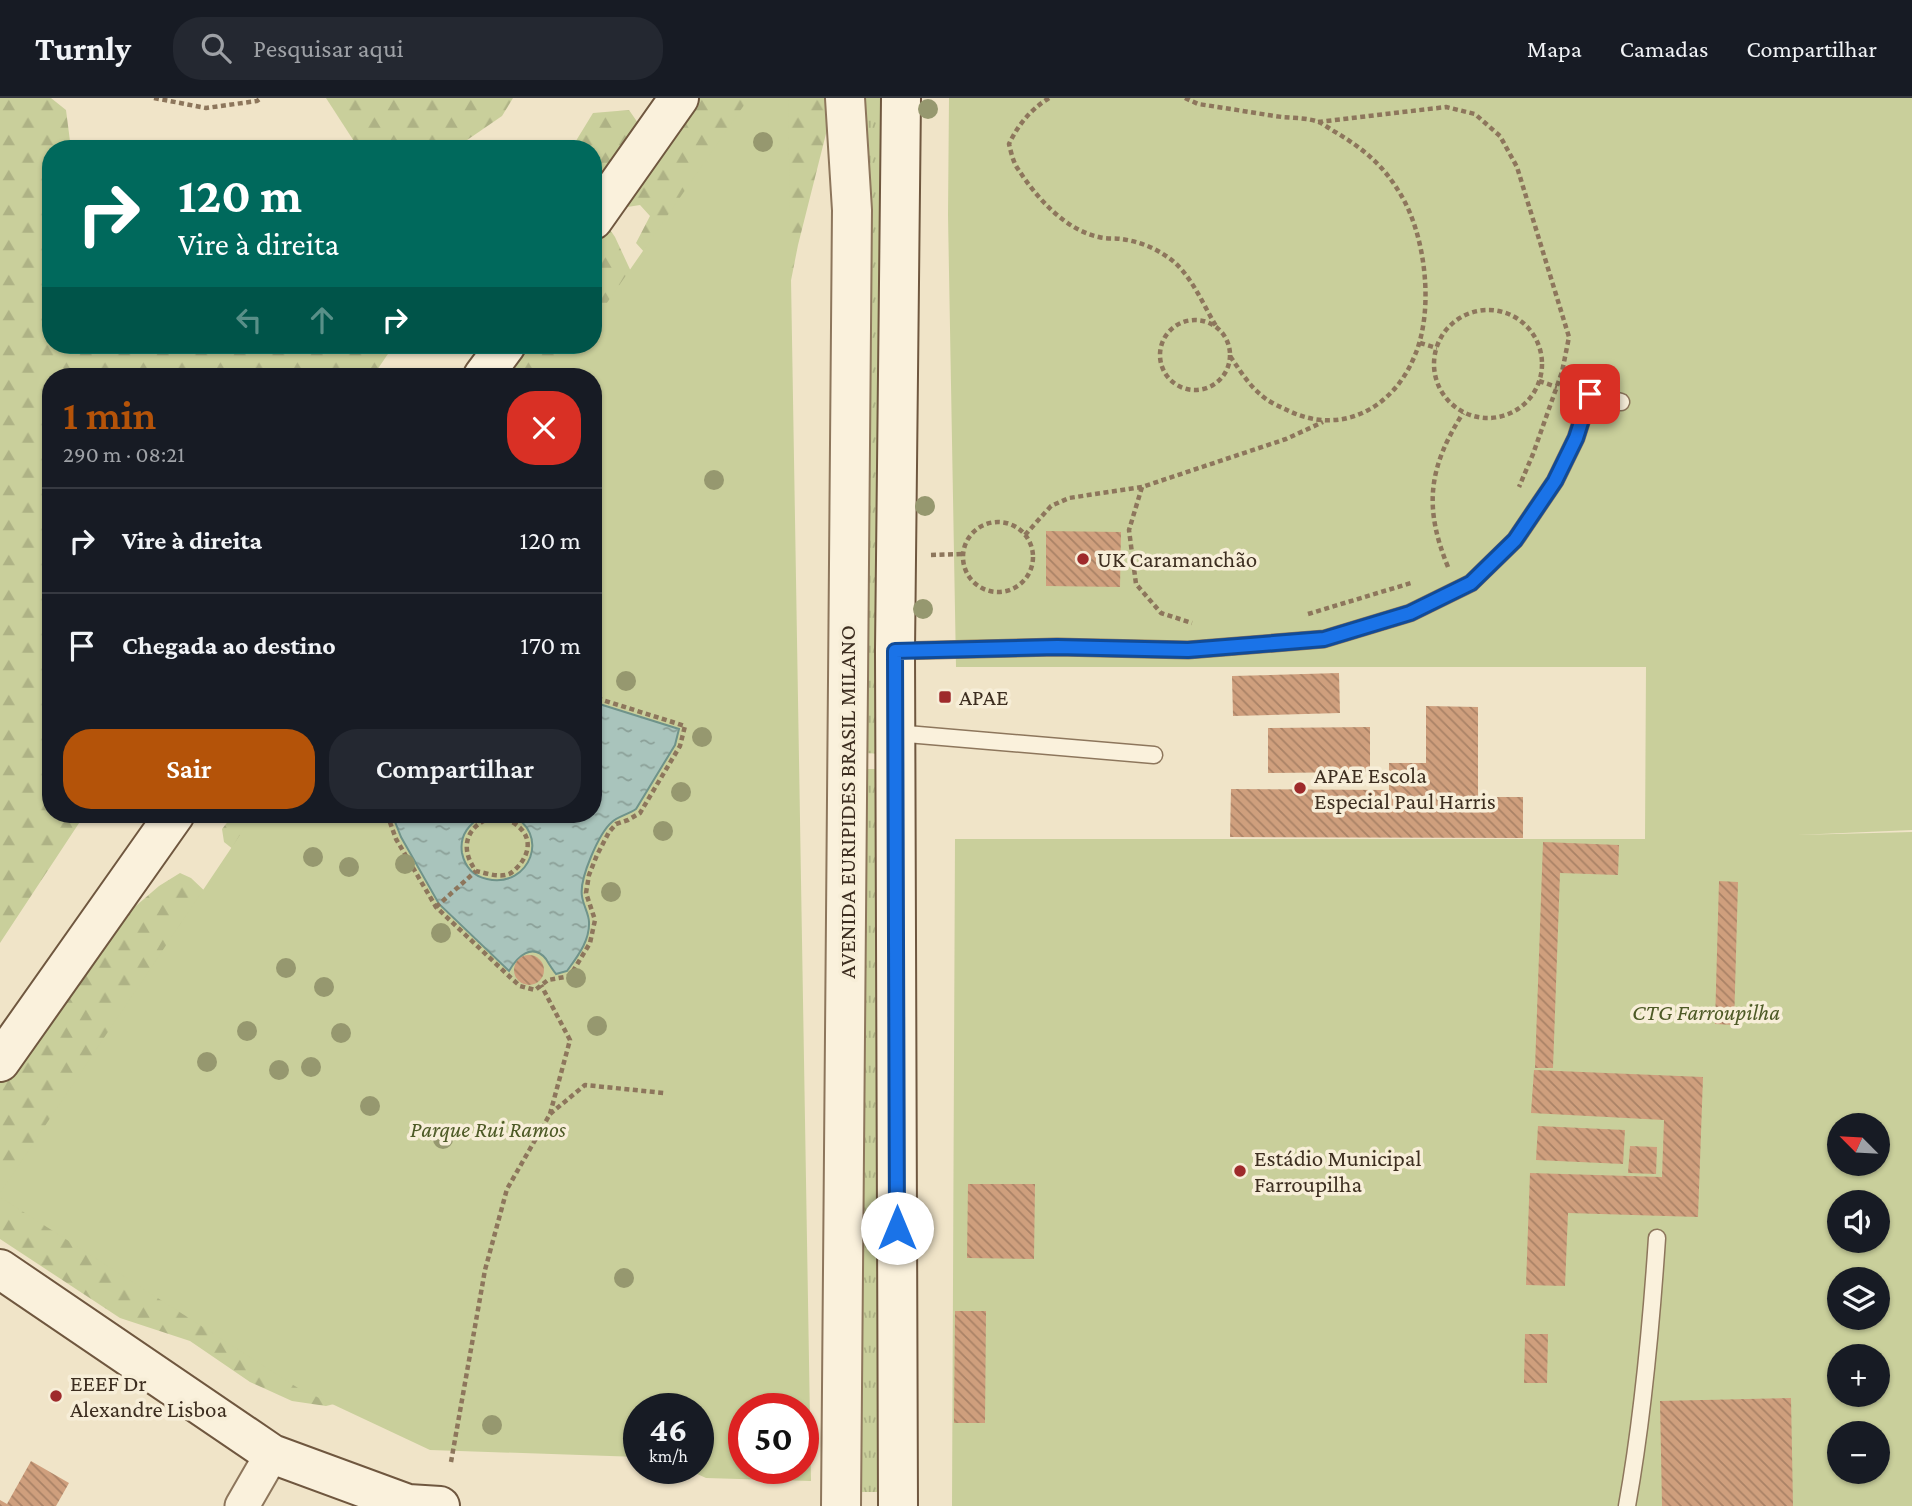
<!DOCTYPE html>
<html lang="pt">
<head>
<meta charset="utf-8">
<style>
  body { margin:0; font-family:"Crimson Pro",serif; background:#242831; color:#f1f3f6; height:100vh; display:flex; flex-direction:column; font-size:26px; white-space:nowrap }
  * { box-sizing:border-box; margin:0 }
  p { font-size:23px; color:#9ea1a6 }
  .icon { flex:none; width:38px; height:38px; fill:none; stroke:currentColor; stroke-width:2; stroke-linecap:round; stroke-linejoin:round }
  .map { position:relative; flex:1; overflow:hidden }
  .sheet { position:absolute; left:42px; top:270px; width:560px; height:455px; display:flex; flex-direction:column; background:#171b24; border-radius:28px; box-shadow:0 2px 5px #0004 }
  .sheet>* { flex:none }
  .guide { position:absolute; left:42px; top:42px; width:560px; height:214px; border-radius:28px; box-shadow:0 2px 5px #0004; background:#00695c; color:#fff; overflow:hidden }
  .needle { width:46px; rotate:294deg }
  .buttons { position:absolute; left:1827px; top:1015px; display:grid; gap:14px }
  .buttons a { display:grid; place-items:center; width:63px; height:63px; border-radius:50%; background:#171b24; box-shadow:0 2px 5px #0004; font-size:35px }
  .speed { position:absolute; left:623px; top:1295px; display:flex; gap:14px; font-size:35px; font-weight:700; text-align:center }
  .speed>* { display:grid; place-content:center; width:91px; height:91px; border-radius:50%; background:#171b24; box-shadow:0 2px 5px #0004; line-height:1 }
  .speed small { font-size:18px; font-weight:400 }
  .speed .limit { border:10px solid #d22; background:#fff; color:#111 }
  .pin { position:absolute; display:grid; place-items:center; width:60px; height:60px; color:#fff; margin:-30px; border-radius:14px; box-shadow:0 4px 10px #0006 }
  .me { position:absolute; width:77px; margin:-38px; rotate:0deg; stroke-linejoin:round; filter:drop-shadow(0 0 5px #0008) }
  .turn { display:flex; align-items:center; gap:24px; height:147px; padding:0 21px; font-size:32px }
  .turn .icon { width:91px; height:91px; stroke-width:2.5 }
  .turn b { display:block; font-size:49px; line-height:60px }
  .lanes { display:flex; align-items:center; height:66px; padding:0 21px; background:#0003; justify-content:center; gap:35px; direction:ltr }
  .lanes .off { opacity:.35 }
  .round { display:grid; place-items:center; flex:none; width:74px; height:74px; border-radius:28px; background:#242831 }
  .overview { display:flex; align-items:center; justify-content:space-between; height:119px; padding:0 21px }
  h1 { font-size:42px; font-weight:600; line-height:52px; color:#b45309 }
  .action { display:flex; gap:14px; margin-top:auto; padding:14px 21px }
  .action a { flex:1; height:80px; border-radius:28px; background:#b45309; color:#fff; font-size:28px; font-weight:600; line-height:80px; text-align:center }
  .action a+a { background:#242831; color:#f1f3f6 }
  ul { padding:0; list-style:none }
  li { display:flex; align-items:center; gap:21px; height:105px; padding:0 21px; border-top:2px solid #363941 }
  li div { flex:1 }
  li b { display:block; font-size:26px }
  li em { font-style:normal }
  header { display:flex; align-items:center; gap:42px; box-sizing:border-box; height:98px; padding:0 35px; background:#171b24; border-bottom:2px solid #363941 }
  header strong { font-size:33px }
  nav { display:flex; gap:38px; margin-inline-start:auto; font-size:24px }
  .search { width:490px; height:63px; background:#242831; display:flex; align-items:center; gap:18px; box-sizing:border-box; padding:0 24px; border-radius:28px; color:#9ea1a6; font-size:26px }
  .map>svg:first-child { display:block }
  .grass { fill:url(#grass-tufts) }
  .forest { fill:url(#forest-firs) }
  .green { fill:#c9cf9b; fill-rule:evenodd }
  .water { fill:url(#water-ripples); stroke:#6f938a; stroke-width:2 }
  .building { fill:url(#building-back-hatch) }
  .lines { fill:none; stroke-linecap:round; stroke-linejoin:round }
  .service-casing { stroke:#8d765c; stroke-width:19 }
  .minor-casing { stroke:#8d765c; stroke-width:37 }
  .tertiary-casing { stroke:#8d765c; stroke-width:42 }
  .secondary-casing { stroke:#6f573f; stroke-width:42 }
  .path { stroke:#8d765c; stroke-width:4.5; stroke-dasharray:5 3.5; stroke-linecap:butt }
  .service { stroke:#faf1dc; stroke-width:16 }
  .minor { stroke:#faf1dc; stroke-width:33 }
  .tertiary { stroke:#faf1dc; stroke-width:38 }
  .secondary { stroke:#faf1dc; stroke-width:38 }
  .tree { fill:#96986f }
  .route-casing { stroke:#114b97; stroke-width:18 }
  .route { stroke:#1a73e8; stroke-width:12 }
  .poi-dot { fill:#9e2a2b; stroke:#f7eed8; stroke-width:2.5 }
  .labels { text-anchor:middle; stroke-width:7; stroke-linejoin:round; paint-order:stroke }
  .poi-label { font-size:23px; fill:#3d2e20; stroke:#f7eed8; text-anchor:start }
  .street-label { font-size:23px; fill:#3d2e20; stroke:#f7eed8 }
  .park-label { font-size:23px; font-style:italic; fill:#4d5a26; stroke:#f7eed8 }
</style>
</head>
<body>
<header>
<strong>Turnly</strong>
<div class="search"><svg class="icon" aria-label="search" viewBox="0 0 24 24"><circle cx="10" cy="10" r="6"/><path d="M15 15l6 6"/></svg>Pesquisar aqui</div>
<nav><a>Mapa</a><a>Camadas</a><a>Compartilhar</a></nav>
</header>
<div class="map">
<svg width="1912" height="1408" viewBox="0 0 1912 1408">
  <defs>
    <pattern id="grass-tufts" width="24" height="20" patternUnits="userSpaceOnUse" patternTransform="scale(1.75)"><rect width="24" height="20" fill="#c9cf9b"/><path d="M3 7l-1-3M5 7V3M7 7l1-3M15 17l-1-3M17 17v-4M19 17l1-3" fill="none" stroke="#aeb285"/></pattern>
    <pattern id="forest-firs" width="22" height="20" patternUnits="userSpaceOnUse" patternTransform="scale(1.75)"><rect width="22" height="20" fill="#c9cf9b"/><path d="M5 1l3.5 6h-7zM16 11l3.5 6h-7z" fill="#aeb285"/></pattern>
    <pattern id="water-ripples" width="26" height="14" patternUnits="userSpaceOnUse" patternTransform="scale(1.75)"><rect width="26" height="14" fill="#a9c4bc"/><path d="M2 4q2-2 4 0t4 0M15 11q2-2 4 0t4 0" fill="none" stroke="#8ba098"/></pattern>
    <pattern id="building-back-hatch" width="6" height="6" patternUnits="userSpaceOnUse" patternTransform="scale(1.75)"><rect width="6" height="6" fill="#cf9f7d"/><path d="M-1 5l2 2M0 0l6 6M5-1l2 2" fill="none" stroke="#a98266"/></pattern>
  </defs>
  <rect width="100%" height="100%" fill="#f0e4c8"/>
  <g class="grass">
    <polygon points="865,0 883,0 883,656 865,655"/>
    <polygon points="865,671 884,671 880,1394 861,1394"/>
  </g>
  <g class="forest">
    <polygon points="0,0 51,0 66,12 71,51 51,51 51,143 44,165 51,169 51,247 394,247 373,278 51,278 51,716 85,716 0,845"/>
    <polygon points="326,0 513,0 502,18 454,51 359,51"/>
    <polygon points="669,0 835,0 798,147 783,223 645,155 636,145 650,118 640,107 615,111 593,97 593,51 571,51 593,15 629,12 649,41"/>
    <polygon points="600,117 615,139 640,193 593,278 484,278 505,247 593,247 593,121"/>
    <polygon points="234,716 340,716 234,752 224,744 222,731"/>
    <polygon points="180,775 191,780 210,798 338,1305 326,1308 292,1303 250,1284 190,1243 120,1220 0,1141 0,983 116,825 159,788"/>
  </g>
  <g class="green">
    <path d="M749,0H788L811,1383L706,1380L684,1370H698V1311H639V1359L430,1352L298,1290L0,1099V1095L254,716H593V278H556L578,247H593V225ZM744,1311H803V1370H744Z"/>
    <path d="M949,0H1912V732L1797,737L1912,734V1408H952L955,741H1645L1646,569H956L948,117ZM1839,1027H1878V1066H1839ZM1839,1104H1878V1143H1839ZM1839,1181H1878V1220H1839ZM1839,1258H1878V1297H1839ZM1839,1335H1878V1374H1839Z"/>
  </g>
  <path class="water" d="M593,604L679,631L675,647L636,711C629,716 617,719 612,724C599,735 579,781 582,798C583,807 589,816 589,824C590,843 577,859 567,873L556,876C552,871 549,866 546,861C532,844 517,859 509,873L439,806L401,739L392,716H484C470,726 459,736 462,755C465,769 473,778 487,781C530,791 552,734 509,716H593Z"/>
  <g class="building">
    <polygon points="1046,433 1121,434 1120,489 1046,488"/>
    <polygon points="1339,575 1340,615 1233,618 1232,578"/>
    <polygon points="1426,608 1478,609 1478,699 1523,699 1523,740 1230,739 1231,691 1389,692 1389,665 1426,665"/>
    <polygon points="1370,629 1370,674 1268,675 1268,630"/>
    <polygon points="1543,744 1619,747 1618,777 1560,775 1553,970 1535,970"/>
    <polygon points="1719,783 1738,784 1734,927 1715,926"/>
    <circle cx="529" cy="872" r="15"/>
    <polygon points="1534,972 1703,979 1698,1119 1568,1115 1565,1188 1526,1187 1530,1075 1662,1079 1664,1022 1531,1015"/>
    <polygon points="1538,1028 1625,1032 1623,1066 1536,1062"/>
    <polygon points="1630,1048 1657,1049 1656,1076 1628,1075"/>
    <polygon points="968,1086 1035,1086 1034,1161 967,1160"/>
    <polygon points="955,1213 986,1213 985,1325 954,1325"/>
    <polygon points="1525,1236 1548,1236 1547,1285 1524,1285"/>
    <polygon points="1791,1300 1793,1408 1662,1408 1660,1303"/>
    <polygon points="31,1363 69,1385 56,1408 0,1408 0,1402 7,1406"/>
  </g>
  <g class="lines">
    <defs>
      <g id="service">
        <polyline points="895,553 1057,549 1188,552 1324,541 1410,515 1471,485 1515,442 1555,383 1576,340 1590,296 1621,304"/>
        <polyline points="895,635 1154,657"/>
        <path d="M1627,1408C1643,1319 1651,1230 1657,1140"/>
      </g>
      <polyline id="minor" points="242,1408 272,1356"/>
      <polyline id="tertiary" points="841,1408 852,112 845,0"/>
      <g id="secondary">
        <polyline points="593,122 679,0"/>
        <polyline points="483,278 506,247"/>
        <polyline points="0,964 175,716"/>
        <polyline points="0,1171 272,1356 408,1406 440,1408"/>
        <polyline points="898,1408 895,553 901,0"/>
      </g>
    </defs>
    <use href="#service" class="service-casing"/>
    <use href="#minor" class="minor-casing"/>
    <use href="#tertiary" class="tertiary-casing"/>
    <use href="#secondary" class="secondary-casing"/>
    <g class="path">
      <polyline points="154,0 206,10 257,3 261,0"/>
      <path d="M1049,0C1030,12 1018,27 1009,46C1011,54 1013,64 1018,71C1036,99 1065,132 1099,139C1106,141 1114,140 1121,141C1137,143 1153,149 1166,158C1190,173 1202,205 1216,228"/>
      <path d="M1185,0L1198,6C1226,10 1254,15 1282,19C1294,20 1308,20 1319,24C1325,27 1331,32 1337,35C1365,52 1384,68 1401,97C1426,139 1434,212 1415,257C1394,310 1341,339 1287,312C1278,308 1267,303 1260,296C1248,286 1239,271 1230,258"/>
      <polyline points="1318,24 1446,9 1475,16 1500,38 1517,69 1569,239 1562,274 1533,356 1519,389"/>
      <circle cx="1488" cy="266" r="54"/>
      <circle cx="1195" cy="257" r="35"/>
      <polyline points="1420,245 1437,250"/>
      <polyline points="1539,283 1557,289"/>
      <polyline points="1142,389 1129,432 1136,486 1161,515 1192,525"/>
      <circle cx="998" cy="459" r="35"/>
      <polyline points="1025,437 1051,408 1069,400 1142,389 1286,341 1323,324"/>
      <polyline points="931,457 963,456"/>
      <path d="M1448,469C1423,408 1429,369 1463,315"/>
      <polyline points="1308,516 1411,485"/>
      <polyline points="387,716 396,741 436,809 511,880 520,888 535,892 548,882 570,878 590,845 595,822 586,795 589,777 597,757 609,734 616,726 628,722 640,715 680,648 685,628 593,599"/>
      <path d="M497,718C520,724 538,741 521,765C518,769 513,774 509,776C499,780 486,775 476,773C458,749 467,725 497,718Z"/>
      <polyline points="436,809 476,773"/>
      <polyline points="550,1016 585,987 664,995"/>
      <polyline points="451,1364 485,1172 507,1091 550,1016 570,942 541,887"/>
    </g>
    <use href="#service" class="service"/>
    <use href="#minor" class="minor"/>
    <use href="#tertiary" class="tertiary"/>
    <use href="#secondary" class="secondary"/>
  </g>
  <g class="tree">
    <circle cx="928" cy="11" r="10"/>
    <circle cx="763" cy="44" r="10"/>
    <circle cx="714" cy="382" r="10"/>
    <circle cx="925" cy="408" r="10"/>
    <circle cx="923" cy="511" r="10"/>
    <circle cx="626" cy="583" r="10"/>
    <circle cx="702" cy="639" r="10"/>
    <circle cx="681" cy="694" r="10"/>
    <circle cx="663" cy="733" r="10"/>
    <circle cx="313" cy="759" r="10"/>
    <circle cx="405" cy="766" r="10"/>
    <circle cx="349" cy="769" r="10"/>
    <circle cx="611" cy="794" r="10"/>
    <circle cx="441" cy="835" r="10"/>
    <circle cx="286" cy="870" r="10"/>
    <circle cx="576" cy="880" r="10"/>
    <circle cx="324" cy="889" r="10"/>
    <circle cx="597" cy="928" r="10"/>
    <circle cx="247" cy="933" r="10"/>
    <circle cx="341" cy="935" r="10"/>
    <circle cx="207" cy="964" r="10"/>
    <circle cx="311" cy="969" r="10"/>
    <circle cx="279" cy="972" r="10"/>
    <circle cx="370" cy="1008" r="10"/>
    <circle cx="443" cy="1041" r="10"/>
    <circle cx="624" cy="1180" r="10"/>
    <circle cx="492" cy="1327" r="10"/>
  </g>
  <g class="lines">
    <defs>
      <polyline id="route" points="897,1130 895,553 1057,549 1188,552 1324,541 1410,515 1471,485 1515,442 1555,383 1576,340 1590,296"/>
    </defs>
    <use href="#route" class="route-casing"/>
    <use href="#route" class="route"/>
  </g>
  <g class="poi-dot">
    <circle cx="1083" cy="461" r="7"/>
    <rect x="938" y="592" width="14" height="14" rx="3.5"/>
    <circle cx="1300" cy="690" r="7"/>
    <circle cx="1240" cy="1073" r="7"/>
    <circle cx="56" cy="1298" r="7"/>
  </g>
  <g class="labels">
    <g class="poi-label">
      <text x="1097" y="469">UK Caramanchão</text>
      <text x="959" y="607">APAE</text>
      <text x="1314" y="685">APAE Escola<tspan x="1314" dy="26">Especial Paul Harris</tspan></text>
      <text x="1254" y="1068">Estádio Municipal<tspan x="1254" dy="26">Farroupilha</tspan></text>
      <text x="70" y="1293">EEEF Dr<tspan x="70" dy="26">Alexandre Lisboa</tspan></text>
    </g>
    <g class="street-label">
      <text transform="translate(847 704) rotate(-90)" y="8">AVENIDA EURIPIDES BRASIL MILANO</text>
    </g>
    <g class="park-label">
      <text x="1706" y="922">CTG Farroupilha</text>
      <text x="488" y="1039">Parque Rui Ramos</text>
    </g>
  </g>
</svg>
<div class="buttons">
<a><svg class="needle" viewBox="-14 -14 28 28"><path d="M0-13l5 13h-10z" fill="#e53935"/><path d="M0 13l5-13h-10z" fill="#9ea1a6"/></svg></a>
<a><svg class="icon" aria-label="sound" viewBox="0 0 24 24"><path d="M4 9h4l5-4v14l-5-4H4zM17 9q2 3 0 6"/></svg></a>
<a><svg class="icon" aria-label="layers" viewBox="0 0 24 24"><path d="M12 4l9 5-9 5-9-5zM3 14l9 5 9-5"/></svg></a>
<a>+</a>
<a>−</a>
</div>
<div class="speed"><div>46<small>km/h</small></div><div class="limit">50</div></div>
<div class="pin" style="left:1590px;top:296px;background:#d93025"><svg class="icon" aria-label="arrive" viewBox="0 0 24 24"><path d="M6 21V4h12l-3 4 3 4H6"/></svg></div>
<svg class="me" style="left:897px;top:1130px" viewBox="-20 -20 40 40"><circle r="19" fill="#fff"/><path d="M0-13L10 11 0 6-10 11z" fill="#1a73e8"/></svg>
<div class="guide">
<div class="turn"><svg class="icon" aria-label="right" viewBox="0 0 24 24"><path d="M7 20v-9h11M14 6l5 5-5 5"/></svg><div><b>120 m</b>Vire à direita</div></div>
<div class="lanes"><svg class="icon off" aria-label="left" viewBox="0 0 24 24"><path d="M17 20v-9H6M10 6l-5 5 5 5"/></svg><svg class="icon off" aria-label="ahead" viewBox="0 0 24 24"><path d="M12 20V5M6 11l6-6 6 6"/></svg><svg class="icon" aria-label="right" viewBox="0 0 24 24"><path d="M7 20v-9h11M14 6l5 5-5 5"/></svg></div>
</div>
<section class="sheet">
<div class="overview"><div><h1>1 min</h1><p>290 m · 08:21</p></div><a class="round" style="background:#d93025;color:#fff"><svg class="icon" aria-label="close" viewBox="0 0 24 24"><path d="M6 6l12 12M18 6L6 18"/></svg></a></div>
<ul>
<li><svg class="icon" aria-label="right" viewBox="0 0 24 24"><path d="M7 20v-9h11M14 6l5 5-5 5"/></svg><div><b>Vire à direita</b></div><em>120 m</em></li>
<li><svg class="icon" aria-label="arrive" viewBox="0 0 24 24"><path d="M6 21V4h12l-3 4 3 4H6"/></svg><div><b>Chegada ao destino</b></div><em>170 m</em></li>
</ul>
<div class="action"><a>Sair</a><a>Compartilhar</a></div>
</section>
</div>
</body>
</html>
